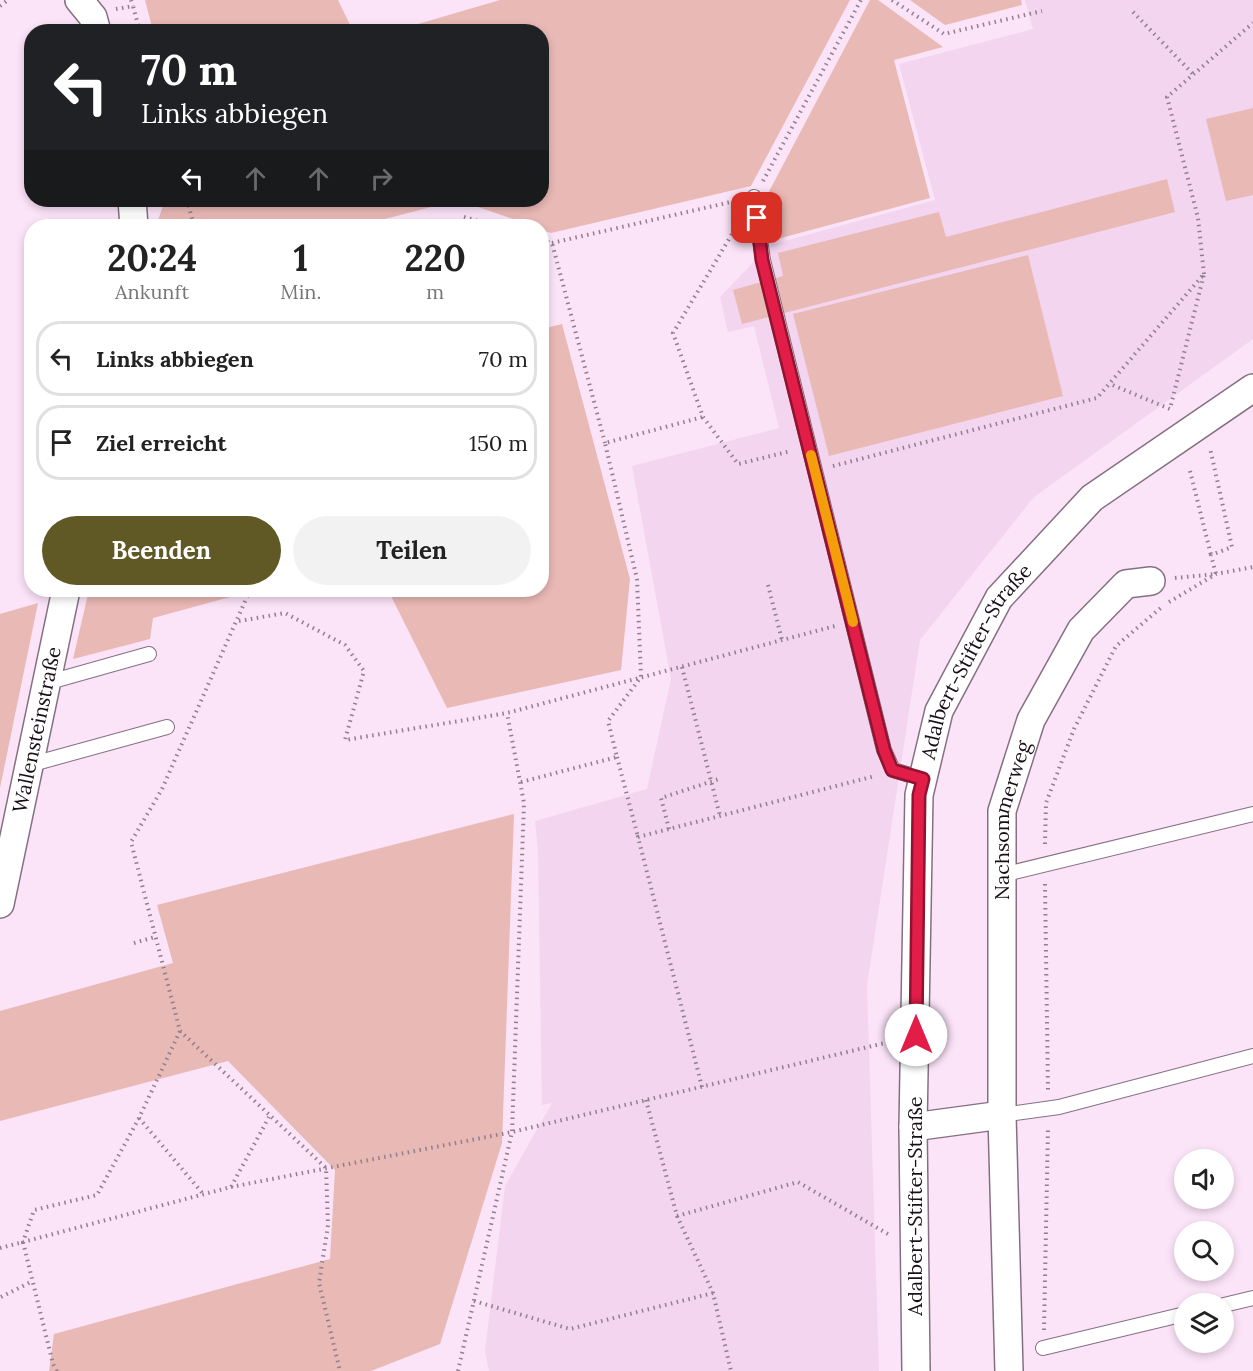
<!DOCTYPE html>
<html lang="de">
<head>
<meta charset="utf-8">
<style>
  body { margin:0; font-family:Lora,serif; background:#f2f2f2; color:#222; height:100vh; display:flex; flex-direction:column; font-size:22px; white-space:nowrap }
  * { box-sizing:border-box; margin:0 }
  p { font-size:20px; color:#767676 }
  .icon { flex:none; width:33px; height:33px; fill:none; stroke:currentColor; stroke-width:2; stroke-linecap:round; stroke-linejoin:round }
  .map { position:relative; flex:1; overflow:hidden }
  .details { position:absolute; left:24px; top:219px; width:525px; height:378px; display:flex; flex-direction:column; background:#fff; border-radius:24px; box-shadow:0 3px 9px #0003 }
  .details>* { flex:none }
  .guide { position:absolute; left:24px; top:24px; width:525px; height:183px; border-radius:24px; box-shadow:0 3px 9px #0003; background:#202124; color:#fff; overflow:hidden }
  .tools { position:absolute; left:1174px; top:1149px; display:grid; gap:12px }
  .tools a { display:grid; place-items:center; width:60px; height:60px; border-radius:50%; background:#fff; box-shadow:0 3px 9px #0003; font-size:30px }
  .pin { position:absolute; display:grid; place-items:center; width:51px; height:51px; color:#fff; margin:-26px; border-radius:12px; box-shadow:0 3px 9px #0006 }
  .me { position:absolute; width:66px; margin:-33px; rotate:0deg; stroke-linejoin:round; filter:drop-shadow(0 0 4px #0008) }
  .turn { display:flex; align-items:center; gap:21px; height:126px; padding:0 18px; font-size:27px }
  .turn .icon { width:78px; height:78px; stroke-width:2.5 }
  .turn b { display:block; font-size:42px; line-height:51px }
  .lanes { display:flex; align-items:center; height:57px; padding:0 18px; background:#0003; justify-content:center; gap:30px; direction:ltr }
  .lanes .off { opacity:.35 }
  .eta { display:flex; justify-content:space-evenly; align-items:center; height:102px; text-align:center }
  .eta b { font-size:36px; font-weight:700; line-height:42px }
  .primary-button { display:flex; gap:12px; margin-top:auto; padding:12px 18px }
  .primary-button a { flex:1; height:69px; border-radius:36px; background:#605825; color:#fff; font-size:24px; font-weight:700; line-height:69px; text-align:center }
  .primary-button a+a { background:#f2f2f2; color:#222 }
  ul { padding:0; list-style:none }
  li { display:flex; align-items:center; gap:18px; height:75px; margin:0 12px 9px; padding:0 6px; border:3px solid #e0e0e0; border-radius:24px }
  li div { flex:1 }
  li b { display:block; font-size:22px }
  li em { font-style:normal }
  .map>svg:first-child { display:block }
  .built { fill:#f3d5ef }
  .green { fill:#e9b9b6 }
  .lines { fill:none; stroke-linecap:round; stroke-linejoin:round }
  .lane-casing { stroke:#857083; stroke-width:16 }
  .street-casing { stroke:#857083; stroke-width:30 }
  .path { stroke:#907f8e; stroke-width:4; stroke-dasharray:1.5 4.5; stroke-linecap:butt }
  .lane { stroke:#fff; stroke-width:14 }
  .street { stroke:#fff; stroke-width:27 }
  .route-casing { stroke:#92132f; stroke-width:15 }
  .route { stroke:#e11d48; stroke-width:10 }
  .slow { stroke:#f59e0b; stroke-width:10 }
  .labels { text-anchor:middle; stroke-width:4.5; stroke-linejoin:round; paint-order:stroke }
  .street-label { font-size:20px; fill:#170f16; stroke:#fff }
</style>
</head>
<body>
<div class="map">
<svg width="1253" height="1371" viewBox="0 0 1253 1371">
  <rect width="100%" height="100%" fill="#fbe3f8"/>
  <polygon class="built" points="1025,0 1253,0 1253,339 1034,497 920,640 867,985 879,1371 489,1371 485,1351 505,1186 552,1103 542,1105 538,851 535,821 647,789 671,679 632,466 779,428 754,326 728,332 720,297 770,245 935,200 899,64 1033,29"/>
  <g class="green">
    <polygon points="145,0 338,0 353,31 153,31"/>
    <polygon points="500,0 850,0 751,186 551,233 542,230 542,226 533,226 458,200 358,226 156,226 165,200 542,200 542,32 394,31"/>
    <polygon points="870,0 878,0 943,47 894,60 930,198 770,241 764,201"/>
    <polygon points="910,0 1021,0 1022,5 945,25"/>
    <polygon points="1253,108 1253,195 1226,201 1206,119"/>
    <polygon points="1167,179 1175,212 742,324 733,290 783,276 778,253 939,212 946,237"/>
    <polygon points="1028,255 1063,396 829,456 793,314"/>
    <polygon points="562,324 630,579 621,670 447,708 388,590 542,590 542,329"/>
    <polygon points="89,590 256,590 153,618 150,639 73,659"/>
    <polygon points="38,603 0,788 0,614"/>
    <polygon points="514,814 502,1143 440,1344 371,1371 49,1371 54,1334 330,1259 335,1170 228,1061 0,1121 0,1011 173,963 157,905"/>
  </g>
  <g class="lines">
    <defs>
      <g id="lane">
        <polyline points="754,197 763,260 884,750 893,770 923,779"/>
        <polyline points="46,683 149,654"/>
        <polyline points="29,765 167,727"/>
        <polyline points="1002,875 1253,814"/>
        <polyline points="1002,1115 1059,1107 1253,1056"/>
        <polyline points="1224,1305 1253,1298"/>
        <polyline points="1043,1348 1185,1314"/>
      </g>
      <g id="street">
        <polyline points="79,0 93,17 97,32"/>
        <polyline points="132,200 134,226"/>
        <path id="s1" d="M0,904L66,590"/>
        <polyline points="913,1127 1002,1115"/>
        <path id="s2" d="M916,1371L913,1127L919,795L939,711L999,598L1092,498L1253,388"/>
        <path id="s3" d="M1009,1371L1002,1115V811L1031,720L1081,630L1126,584L1151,581"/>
      </g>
    </defs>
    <use href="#lane" class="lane-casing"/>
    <use href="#street" class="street-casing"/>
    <g class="path">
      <polyline points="131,0 133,6"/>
      <polyline points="892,0 944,34 1042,11"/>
      <polyline points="0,6 8,0"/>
      <polyline points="116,9 133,6 140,32"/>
      <polyline points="1133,12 1193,74"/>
      <polyline points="763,181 861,0"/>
      <polyline points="187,200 194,226"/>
      <polyline points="464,217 496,226"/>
      <polyline points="738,224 673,333 703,417 738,464 791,451"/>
      <polyline points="542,240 552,243 605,443"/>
      <polyline points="552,243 735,201"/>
      <polyline points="1204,274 1198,218 1167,97 1253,23"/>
      <polyline points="833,466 1097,398 1204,274 1170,409 1110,384"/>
      <polyline points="1190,471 1211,555"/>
      <polyline points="1175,578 1216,574 1211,555 1232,547 1210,448"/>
      <polyline points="768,585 782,640"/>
      <polyline points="250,590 162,789 131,842 180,1031 326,1168 328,1225 319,1283 340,1371"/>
      <polyline points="1169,602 1216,574 1253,567"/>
      <polyline points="239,621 285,613 345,645 364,671 345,740 507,713 835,626"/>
      <polyline points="682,667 720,816"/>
      <polyline points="617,757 638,837"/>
      <polyline points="521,782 617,757 608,721 641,677 637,579 605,443 703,417"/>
      <polyline points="669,829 661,798 719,779"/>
      <polyline points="1045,844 1046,803 1074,729 1116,646 1163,606"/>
      <polyline points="1045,884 1048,1090"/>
      <polyline points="134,943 155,937"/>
      <polyline points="180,1031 139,1118 97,1195 34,1210 23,1242 231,1187 269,1117"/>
      <polyline points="702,1087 638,837 875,776"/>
      <polyline points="646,1100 677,1216 713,1293 731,1371"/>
      <polyline points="139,1118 204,1195"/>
      <polyline points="231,1187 512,1132 889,1042"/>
      <polyline points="677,1216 798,1182 888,1234"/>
      <polyline points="0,1248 23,1242 53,1364 57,1371"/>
      <polyline points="1,1297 33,1281"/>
      <polyline points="474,1301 570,1329 713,1293"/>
      <polyline points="1044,1330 1048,1127"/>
      <polyline points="458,1371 512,1132 524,803 507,713"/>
    </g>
    <use href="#lane" class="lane"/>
    <use href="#street" class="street"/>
  </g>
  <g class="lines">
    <defs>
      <polyline id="route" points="757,218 762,260 884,750 892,770 923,779 919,795 916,1035"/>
    </defs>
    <use href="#route" class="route-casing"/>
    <use href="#route" class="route"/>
    <polyline class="slow" points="811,455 853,622"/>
  </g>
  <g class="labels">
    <g class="street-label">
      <text dy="7" stroke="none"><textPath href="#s2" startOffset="723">Adalbert-Stifter-Straße</textPath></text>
      <text dy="7" stroke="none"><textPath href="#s1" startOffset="178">Wallensteinstraße</textPath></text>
      <text dy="7" stroke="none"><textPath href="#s3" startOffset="552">Nachsommerweg</textPath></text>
      <text transform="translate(915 1206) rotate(-90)" y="7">Adalbert-Stifter-Straße</text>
    </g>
  </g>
</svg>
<div class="tools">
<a><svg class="icon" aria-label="sound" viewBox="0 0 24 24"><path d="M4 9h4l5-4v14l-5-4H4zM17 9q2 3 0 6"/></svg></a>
<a><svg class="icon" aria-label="search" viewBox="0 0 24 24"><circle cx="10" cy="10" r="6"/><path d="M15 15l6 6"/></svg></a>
<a><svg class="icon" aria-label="layers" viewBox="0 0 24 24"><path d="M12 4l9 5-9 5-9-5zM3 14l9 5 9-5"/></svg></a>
</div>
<div class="pin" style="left:757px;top:218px;background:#d93025"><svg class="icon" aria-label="arrive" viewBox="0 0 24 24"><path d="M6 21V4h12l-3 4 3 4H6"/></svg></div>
<svg class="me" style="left:916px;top:1035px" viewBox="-20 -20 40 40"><circle r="19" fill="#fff"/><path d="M0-13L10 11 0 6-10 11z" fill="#e11d48"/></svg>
<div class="guide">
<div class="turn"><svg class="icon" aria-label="left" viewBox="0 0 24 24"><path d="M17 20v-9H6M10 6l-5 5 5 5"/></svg><div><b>70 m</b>Links abbiegen</div></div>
<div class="lanes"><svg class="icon" aria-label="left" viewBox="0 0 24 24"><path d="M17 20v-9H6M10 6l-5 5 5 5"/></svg><svg class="icon off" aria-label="ahead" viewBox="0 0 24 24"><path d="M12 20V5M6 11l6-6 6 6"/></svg><svg class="icon off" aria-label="ahead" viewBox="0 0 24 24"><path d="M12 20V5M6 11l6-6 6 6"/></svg><svg class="icon off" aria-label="right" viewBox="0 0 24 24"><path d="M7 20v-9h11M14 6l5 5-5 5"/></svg></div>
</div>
<section class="details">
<div class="eta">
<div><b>20:24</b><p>Ankunft</p></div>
<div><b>1</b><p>Min.</p></div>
<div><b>220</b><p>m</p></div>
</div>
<ul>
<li><svg class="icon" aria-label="left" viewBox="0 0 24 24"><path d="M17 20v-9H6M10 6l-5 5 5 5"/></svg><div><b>Links abbiegen</b></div><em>70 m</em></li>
<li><svg class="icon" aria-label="arrive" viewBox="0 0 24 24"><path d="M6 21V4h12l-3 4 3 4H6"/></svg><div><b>Ziel erreicht</b></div><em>150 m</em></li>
</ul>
<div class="primary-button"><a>Beenden</a><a>Teilen</a></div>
</section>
</div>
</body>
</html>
